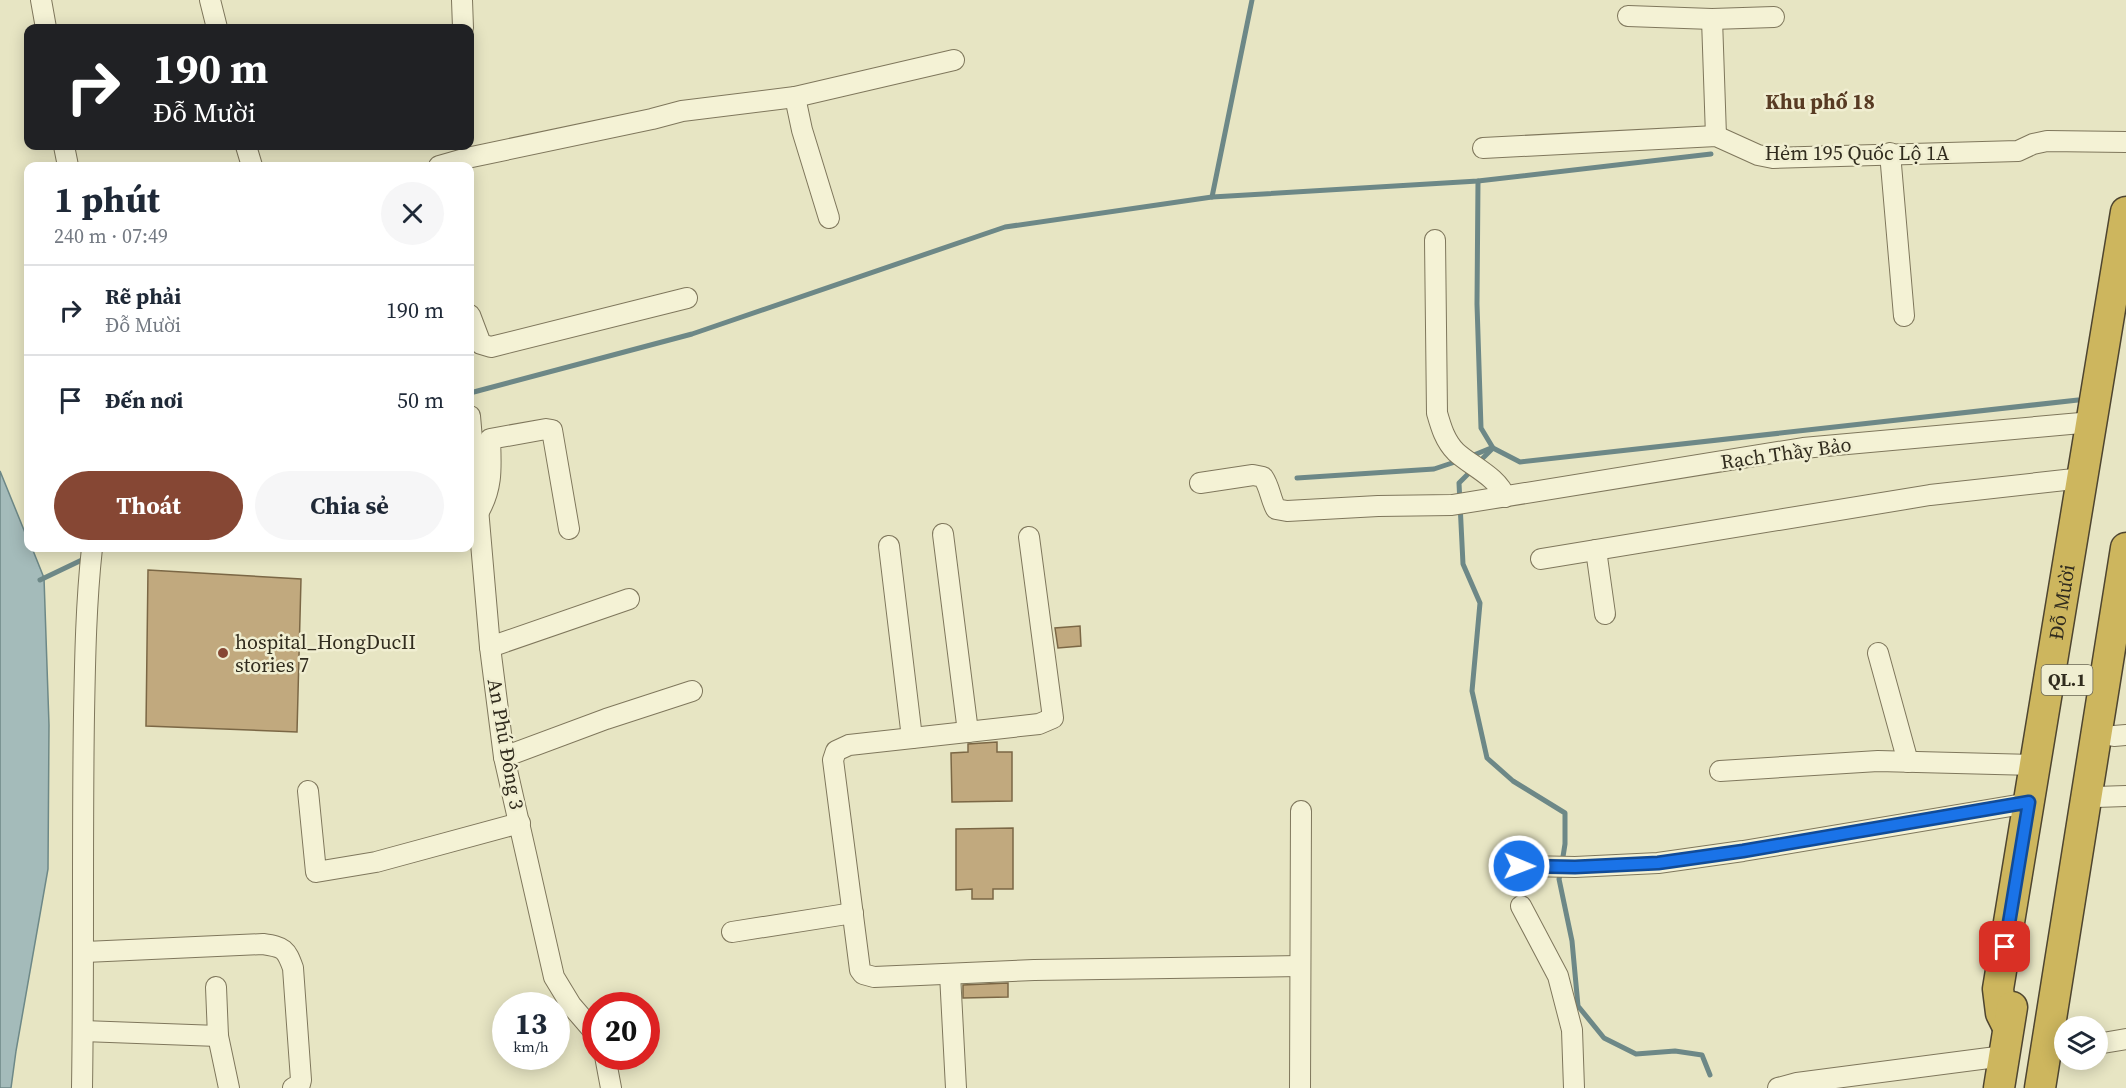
<!DOCTYPE html>
<html lang="vi">
<head>
<meta charset="utf-8">
<style>
  body { margin:0; font-family:"Source Serif 4",serif; background:#f6f6f7; color:#1f2937; height:100vh; display:flex; flex-direction:column; font-size:22px; white-space:nowrap }
  * { box-sizing:border-box; margin:0 }
  p { font-size:20px; color:#747a83 }
  .icon { flex:none; width:33px; height:33px; fill:none; stroke:currentColor; stroke-width:2; stroke-linecap:round; stroke-linejoin:round }
  .map { position:relative; flex:1; overflow:hidden }
  .drawer { position:absolute; left:24px; top:162px; width:450px; height:390px; display:flex; flex-direction:column; background:#fff; border-radius:12px; box-shadow:0 3px 15px #0003 }
  .drawer>* { flex:none }
  .top-card { position:absolute; left:24px; top:24px; width:450px; height:126px; border-radius:12px; box-shadow:0 3px 15px #0003; background:#202124; color:#fff; overflow:hidden }
  .controls { position:absolute; left:2054px; top:1016px; display:grid; gap:12px }
  .controls a { display:grid; place-items:center; width:54px; height:54px; border-radius:50%; background:#fff; box-shadow:0 3px 15px #0003; font-size:30px }
  .speed { position:absolute; left:492px; top:992px; display:flex; gap:12px; font-size:30px; font-weight:700; text-align:center }
  .speed>* { display:grid; place-content:center; width:78px; height:78px; border-radius:50%; background:#fff; box-shadow:0 3px 15px #0003; line-height:1 }
  .speed small { font-size:15px; font-weight:400 }
  .speed .limit { border:9px solid #d22; background:#fff; color:#111 }
  .pin { position:absolute; display:grid; place-items:center; width:51px; height:51px; color:#fff; margin:-26px; border-radius:12px; box-shadow:0 3px 9px #0006 }
  .me { position:absolute; width:66px; margin:-33px; rotate:91deg; stroke-linejoin:round; filter:drop-shadow(0 0 4px #0008) }
  .turn { display:flex; align-items:center; gap:21px; height:126px; padding:0 30px; font-size:27px }
  .turn .icon { width:78px; height:78px; stroke-width:2.5 }
  .turn b { display:block; font-size:42px; line-height:51px }
  .round { display:grid; place-items:center; flex:none; width:63px; height:63px; border-radius:32px; background:#f6f6f7 }
  .headline { display:flex; align-items:center; justify-content:space-between; height:102px; padding:0 30px }
  h1 { font-size:36px; font-weight:700; line-height:45px }
  .action { display:flex; gap:12px; margin-top:auto; padding:12px 30px }
  .action a { flex:1; height:69px; border-radius:36px; background:#864734; color:#fff; font-size:24px; font-weight:700; line-height:69px; text-align:center }
  .action a+a { background:#f6f6f7; color:#1f2937 }
  ul { padding:0; list-style:none }
  li { display:flex; align-items:center; gap:18px; height:90px; padding:0 30px; border-top:2px solid #e0e1e3 }
  li div { flex:1 }
  li b { display:block; font-size:22px }
  li em { font-style:normal }
  .map>svg:first-child { display:block }
  .water { fill:#a4bbba; stroke:#6d8887; stroke-width:1.5 }
  .lines { fill:none; stroke-linecap:round; stroke-linejoin:round }
  .stream { stroke:#6d8887; stroke-width:5 }
  .building { fill:#c1a97e; stroke:#7b6745; stroke-width:1.5 }
  .minor-casing { stroke:#7f775c; stroke-width:22 }
  .highway-casing { stroke:#4e4530; stroke-width:33 }
  .minor { stroke:#f4f2d5; stroke-width:20 }
  .highway { stroke:#cdb65e; stroke-width:30 }
  .route-casing { stroke:#114b97; stroke-width:15 }
  .route { stroke:#1a73e8; stroke-width:10 }
  .poi-dot { fill:#864734; stroke:#f0eed1; stroke-width:2 }
  .labels { text-anchor:middle; stroke-width:5; stroke-linejoin:round; paint-order:stroke }
  .shield { fill:#f0eed1; stroke:#6a6654; stroke-width:1.5 }
  .shield-label { font-size:18px; font-weight:bold; fill:#312c1e }
  .street-label { font-size:20px; fill:#312c1e; stroke:#f0eed1 }
  .poi-label { font-size:20px; fill:#312c1e; stroke:#f0eed1; text-anchor:start }
  .neighbourhood-label { font-size:21px; font-weight:bold; fill:#583b23; stroke:#f0eed1 }
</style>
</head>
<body>
<div class="map">
<svg width="2126" height="1088" viewBox="0 0 2126 1088">
  <rect width="100%" height="100%" fill="#e7e5c3"/>
  <polygon class="water" points="0,471 28,540 28,548 32,548 44,578 49,725 48,869 16,1051 11,1088 0,1088"/>
  <g class="lines">
    <g class="stream">
      <polyline points="1478,181 1477,304 1481,428 1493,448 1520,462 2078,400"/>
      <polyline points="1212,197 1252,0"/>
      <polyline points="470,393 692,334 1005,227 1212,197 1478,181 1711,154"/>
      <polyline points="1469,457 1491,448"/>
      <polyline points="1478,463 1493,448"/>
      <polyline points="1472,470 1459,483 1463,564 1480,603 1472,691 1487,758 1513,781 1565,813 1565,844 1562,863"/>
      <polyline points="1297,478 1434,469 1458,461"/>
      <polyline points="40,580 86,558"/>
      <polyline points="1561,872 1559,879 1572,941 1578,1006 1604,1038 1636,1054 1675,1051 1702,1055 1710,1075"/>
    </g>
  </g>
  <g class="building">
    <polygon points="148,570 301,579 297,732 146,726"/>
    <polygon points="1080,626 1081,646 1058,648 1055,628"/>
    <polygon points="997,742 997,752 1012,752 1012,801 952,802 951,753 968,752 968,744"/>
    <polygon points="1013,828 1013,889 993,889 993,899 972,899 972,889 956,890 956,829"/>
    <polygon points="1008,983 1008,997 963,998 963,985"/>
  </g>
  <g class="lines">
    <defs>
      <g id="minor">
        <polyline points="41,0 46,28"/>
        <polyline points="210,0 217,28"/>
        <polyline points="462,0 463,28"/>
        <polyline points="1628,16 1712,19 1774,17"/>
        <polyline points="1712,19 1716,136"/>
        <polyline points="795,97 802,130 829,218"/>
        <polyline points="64,146 68,166"/>
        <polyline points="246,146 252,166"/>
        <polyline points="1483,148 1716,136 1758,155 1773,158 2018,151 2033,144 2047,141 2126,142"/>
        <polyline points="1890,153 1904,316"/>
        <polyline points="439,166 467,158 652,119 682,111 795,97 954,60"/>
        <path d="M1435,240L1437,413C1441,427 1445,441 1456,452C1471,466 1498,477 1505,497"/>
        <polyline points="470,315 481,344 491,347 687,298"/>
        <polyline points="470,416 490,647 504,757 554,977 571,1005 596,1034"/>
        <path d="M1200,483L1253,475L1263,477C1270,487 1270,498 1276,509L1287,511L1378,506L1452,505L1803,448L2092,422"/>
        <path d="M478,513C493,488 491,467 490,439L546,429L552,430L569,529"/>
        <polyline points="943,534 968,732"/>
        <polyline points="1029,537 1053,718 1039,724 849,745 836,751 833,760 860,970 863,974 874,977 1034,970 1300,966"/>
        <polyline points="889,546 912,738"/>
        <polyline points="1596,550 1605,614"/>
        <polyline points="1541,559 1930,495 2083,478"/>
        <polyline points="490,647 629,599"/>
        <polyline points="1878,653 1908,762"/>
        <polyline points="2114,736 2126,735"/>
        <polyline points="504,757 606,719 692,691"/>
        <polyline points="1720,771 1878,761 2035,765"/>
        <polyline points="308,791 316,872 376,862 520,823"/>
        <polyline points="2096,797 2126,796"/>
        <polyline points="1519,866 1575,867 1658,863 1743,851 2029,803"/>
        <polyline points="1521,906 1558,976 1572,1030 1574,1088"/>
        <polyline points="732,932 853,913"/>
        <path d="M85,952L263,944C284,947 286,949 293,968L301,1080L300,1084L293,1088"/>
        <polyline points="950,974 956,1088"/>
        <polyline points="216,987 218,1036 229,1088"/>
        <polyline points="83,1031 218,1036"/>
        <polyline points="2097,1044 2126,1039"/>
        <polyline points="605,1056 611,1088"/>
        <path d="M82,1088C84,964 82,840 84,715C85,659 86,603 92,548"/>
        <polyline points="1300,1088 1301,811"/>
        <polyline points="1778,1088 1797,1083 2004,1056"/>
      </g>
      <g id="highway">
        <path id="s1" d="M2008,1027L2001,1013L1998,989L2126,212"/>
        <polyline points="1999,1088 2012,1007"/>
        <polyline points="2040,1088 2126,548"/>
      </g>
    </defs>
    <use href="#minor" class="minor-casing"/>
    <use href="#highway" class="highway-casing"/>
    <use href="#minor" class="minor"/>
    <use href="#highway" class="highway"/>
  </g>
  <g class="lines">
    <defs>
      <polyline id="route" points="1519,866 1575,867 1658,863 1743,851 2029,802 2005,947"/>
    </defs>
    <use href="#route" class="route-casing"/>
    <use href="#route" class="route"/>
  </g>
  <circle class="poi-dot" cx="223" cy="653" r="6"/>
  <g class="labels">
    <rect class="shield" x="2041.5" y="665" width="51" height="30" rx="4.5"/>
    <g class="shield-label">
      <text x="2067" y="686">QL.1</text>
    </g>
    <g class="street-label">
      <text x="1857" y="160">Hẻm 195 Quốc Lộ 1A</text>
      <text transform="translate(1786 453) rotate(-8)" y="7">Rạch Thầy Bảo</text>
      <text dy="7" stroke="none"><textPath href="#s1" startOffset="432">Đỗ Mười</textPath></text>
      <text transform="translate(506 744) rotate(80)" y="7">An Phú Đông 3</text>
    </g>
    <g class="poi-label">
      <text x="235" y="649">hospital_HongDucII<tspan x="235" dy="23">stories 7</tspan></text>
    </g>
    <g class="neighbourhood-label">
      <text x="1820" y="109">Khu phố 18</text>
    </g>
  </g>
</svg>
<div class="controls">
<a><svg class="icon" aria-label="layers" viewBox="0 0 24 24"><path d="M12 4l9 5-9 5-9-5zM3 14l9 5 9-5"/></svg></a>
</div>
<div class="speed"><div>13<small>km/h</small></div><div class="limit">20</div></div>
<div class="pin" style="left:2005px;top:947px;background:#d93025"><svg class="icon" aria-label="arrive" viewBox="0 0 24 24"><path d="M6 21V4h12l-3 4 3 4H6"/></svg></div>
<svg class="me" style="left:1519px;top:866px" viewBox="-20 -20 40 40"><circle r="17" fill="#1a73e8" stroke="#fff" stroke-width="3"/><path d="M0-11L8 9 0 5-8 9z" fill="#fff"/></svg>
<div class="top-card">
<div class="turn"><svg class="icon" aria-label="right" viewBox="0 0 24 24"><path d="M7 20v-9h11M14 6l5 5-5 5"/></svg><div><b>190 m</b>Đỗ Mười</div></div>
</div>
<section class="drawer">
<div class="headline"><div><h1>1 phút</h1><p>240 m · 07:49</p></div><a class="round"><svg class="icon" aria-label="close" viewBox="0 0 24 24"><path d="M6 6l12 12M18 6L6 18"/></svg></a></div>
<ul>
<li><svg class="icon" aria-label="right" viewBox="0 0 24 24"><path d="M7 20v-9h11M14 6l5 5-5 5"/></svg><div><b>Rẽ phải</b><p>Đỗ Mười</p></div><em>190 m</em></li>
<li><svg class="icon" aria-label="arrive" viewBox="0 0 24 24"><path d="M6 21V4h12l-3 4 3 4H6"/></svg><div><b>Đến nơi</b></div><em>50 m</em></li>
</ul>
<div class="action"><a>Thoát</a><a>Chia sẻ</a></div>
</section>
</div>
</body>
</html>
